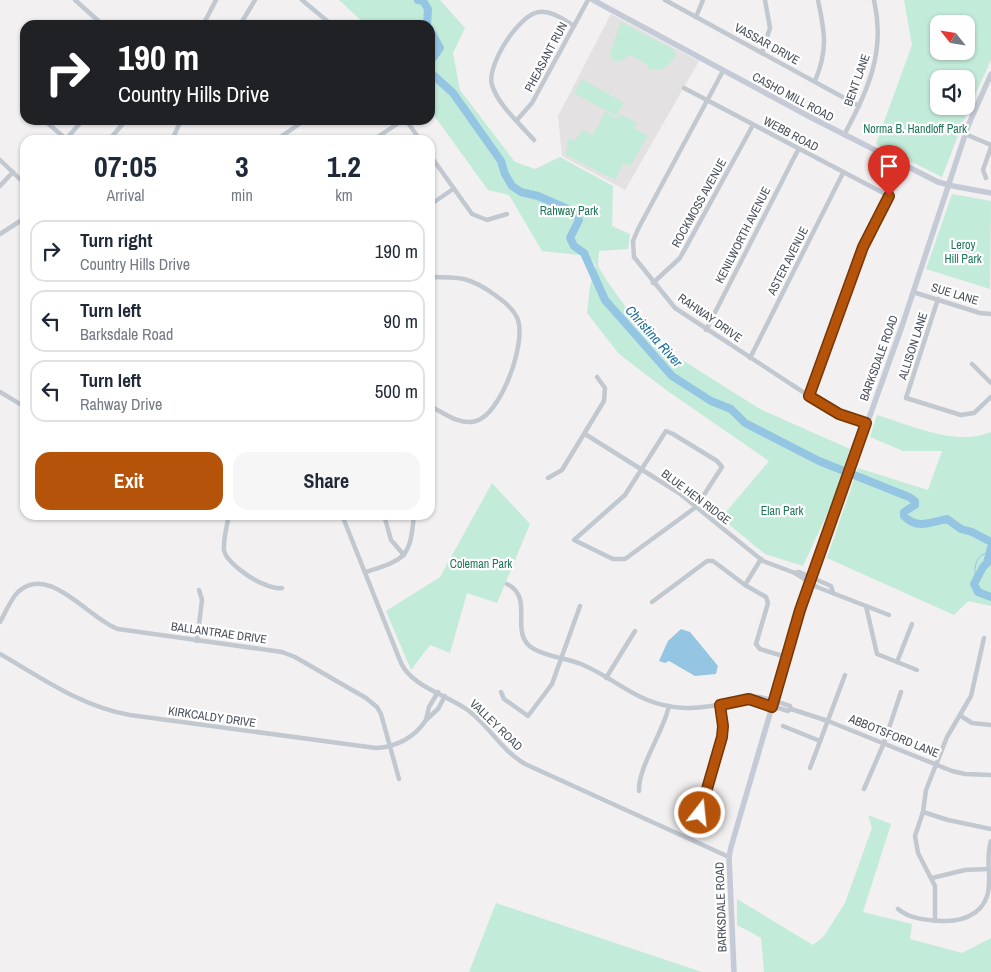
<!DOCTYPE html>
<html lang="en">
<head>
<meta charset="utf-8">
<style>
  body { margin:0; font-family:"Archivo Narrow",sans-serif; background:#f6f6f7; color:#1f2937; height:100vh; display:flex; flex-direction:column; font-size:19px; white-space:nowrap }
  * { box-sizing:border-box; margin:0 }
  p { font-size:16px; color:#747a83 }
  .icon { flex:none; width:28px; height:28px; fill:none; stroke:currentColor; stroke-width:2; stroke-linecap:round; stroke-linejoin:round }
  .map { position:relative; flex:1; overflow:hidden }
  .drawer { position:absolute; left:20px; top:135px; width:415px; height:385px; display:flex; flex-direction:column; background:#fff; border-radius:15px; box-shadow:0 1px 4px #0004 }
  .drawer>* { flex:none }
  .top-card { position:absolute; left:20px; top:20px; width:415px; height:105px; border-radius:15px; box-shadow:0 1px 4px #0004; background:#202124; color:#fff; overflow:hidden }
  .needle { width:32px; rotate:300deg }
  .tools { position:absolute; left:930px; top:15px; display:grid; gap:10px }
  .tools a { display:grid; place-items:center; width:45px; height:45px; border-radius:10px; background:#fff; box-shadow:0 1px 4px #0004; font-size:25px }
  .pin { position:absolute; display:grid; place-items:center; width:42px; height:42px; color:#fff; margin:-51px -21px; border-radius:50% 50% 50% 0; rotate:-45deg; box-shadow:0 0 5px #0007 }
  .pin .icon { rotate:45deg }
  .me { position:absolute; width:55px; margin:-28px; rotate:16deg; stroke-linejoin:round; filter:drop-shadow(0 0 4px #0008) }
  .turn { display:flex; align-items:center; gap:18px; height:105px; padding:0 15px; font-size:22px }
  .turn .icon { width:65px; height:65px; stroke-width:2.5 }
  .turn b { display:block; font-size:35px; line-height:42px }
  .eta { display:flex; justify-content:space-evenly; align-items:center; height:85px; text-align:center }
  .eta b { font-size:30px; font-weight:700; line-height:35px }
  .action { display:flex; gap:10px; margin-top:auto; padding:10px 15px }
  .action a { flex:1; height:58px; border-radius:15px; background:#b45309; color:#fff; font-size:20px; font-weight:700; line-height:58px; text-align:center }
  .action a+a { background:#f6f6f7; color:#1f2937 }
  ul { padding:0; list-style:none }
  li { display:flex; align-items:center; gap:15px; height:62px; margin:0 10px 8px; padding:0 5px; border:2px solid #e0e1e3; border-radius:15px }
  li div { flex:1 }
  li b { display:block; font-size:19px }
  li em { font-style:normal }
  .map>svg:first-child { display:block }
  .education { fill:#e3e1e1 }
  .green { fill:#c3ebd9; fill-rule:evenodd }
  .water { fill:#94c6e4 }
  .lines { fill:none; stroke-linecap:round; stroke-linejoin:round }
  .stream { stroke:#94c6e4; stroke-width:1 }
  .river { stroke:#94c6e4; stroke-width:8 }
  .street { stroke:#c2c8d0; stroke-width:4.5 }
  .secondary { stroke:#c4cad6; stroke-width:5.5 }
  .route-casing { stroke:#753606; stroke-width:12 }
  .route { stroke:#b45309; stroke-width:9 }
  .labels { text-anchor:middle; stroke-width:4.5; stroke-linejoin:round; paint-order:stroke }
  .street-label { font-size:12px; fill:#49505b; stroke:#fff }
  .park-label { font-size:12px; fill:#207659; stroke:#fff }
  .water-label { font-size:14px; font-style:italic; fill:#1a6d9d; stroke:#fff }
</style>
</head>
<body>
<div class="map">
<svg width="991" height="972" viewBox="0 0 991 972">
  <rect width="100%" height="100%" fill="#f2f0f0"/>
  <polygon class="education" points="611,14 699,61 625,190 562,156 558,116"/>
  <g class="green">
    <polygon points="339,0 440,0 465,28 453,53 460,90 515,162 535,169 560,157 613,186 612,226 630,234 628,249 599,251 598,266 607,281 625,306 660,346 760,409 850,449 833,501 803,566 765,554 721,518 769,461 669,392 619,354 587,313 590,286 596,266 589,256 542,251 509,195 488,190 430,110 430,25 366,25"/>
    <path d="M904,0H991V60L966,115L942,177L876,144L912,45ZM939,24H966V51H939ZM939,79H966V106H939Z"/>
    <path d="M621,22L673,49L676,54C671,65 660,74 648,68V65L630,55L620,61H613L610,53Z"/>
    <polygon points="582,79 624,103 616,116 574,93"/>
    <polygon points="605,112 617,119 620,114 637,123 634,128 648,136 631,165 623,164 615,180 566,155 568,139 575,141 582,130 593,135"/>
    <polygon points="952,194 991,201 990,289 926,269"/>
    <path d="M877,415C911,425 956,447 991,432V606L968,601L954,615L827,558L858,468L928,490L942,451H903L870,437Z"/>
    <polygon points="492,483 530,524 497,603 467,593 450,653 430,645 411,670 386,611 440,577"/>
    <polygon points="868,815 891,824 863,912 912,924 910,939 962,953 991,938 991,972 764,972 761,938 737,925 737,899 813,945 824,936 845,903 872,828"/>
    <polygon points="496,903 702,972 469,972"/>
  </g>
  <polygon class="water" points="681,629 690,632 718,666 716,674 695,676 669,661 665,663 659,661 668,641"/>
  <g class="lines">
    <path class="stream" d="M976,579C973,568 976,553 989,553"/>
    <g class="river">
      <polyline points="418,0 423,1 428,9 427,25"/>
      <polyline points="430,30 440,48 430,62"/>
      <path d="M430,72L453,93L501,161L505,174L512,186L521,192L538,196L577,213L579,220L570,238L574,246L584,253L605,300L672,376L711,401L731,409L745,423L819,461L909,497L915,501V505L904,512V516C917,530 931,522 947,519L961,529L972,532L991,542"/>
      <polyline points="991,548 987,563 983,567 974,584 978,592 991,597"/>
    </g>
    <g class="street">
      <polyline points="75,0 103,25"/>
      <polyline points="302,0 332,25"/>
      <polyline points="665,0 859,106"/>
      <polyline points="696,17 703,0"/>
      <polyline points="203,25 216,0"/>
      <polyline points="240,25 255,0"/>
      <polyline points="762,53 770,28 765,0"/>
      <polyline points="723,71 638,229 633,241 634,257 675,308 832,411 866,423"/>
      <path d="M815,81C828,50 825,33 818,0"/>
      <polyline points="684,88 889,196"/>
      <polyline points="44,120 66,139 83,120"/>
      <polyline points="406,120 420,140"/>
      <polyline points="517,120 532,103 588,0"/>
      <polyline points="965,134 991,145"/>
      <path d="M844,135C868,91 886,51 874,0"/>
      <polyline points="109,140 126,120"/>
      <polyline points="172,140 181,120"/>
      <polyline points="276,140 305,120"/>
      <polyline points="373,140 403,120"/>
      <path d="M534,140C520,124 498,105 492,85C486,66 519,14 539,12C551,10 564,20 574,26"/>
      <polyline points="430,155 472,214 487,220 507,214"/>
      <polyline points="0,160 25,184"/>
      <polyline points="986,178 983,170 991,147"/>
      <polyline points="0,186 13,172"/>
      <polyline points="430,205 453,189"/>
      <polyline points="0,234 25,218"/>
      <path d="M430,277C442,277 453,277 464,279C480,283 513,304 518,320C526,344 501,414 476,421C460,426 444,413 430,406"/>
      <polyline points="653,283 680,258 753,125"/>
      <polyline points="913,292 980,313 991,314"/>
      <polyline points="938,299 906,398 961,415 974,413 991,397"/>
      <polyline points="430,305 433,277"/>
      <polyline points="706,330 798,150"/>
      <polyline points="750,358 843,173"/>
      <polyline points="972,364 991,383"/>
      <polyline points="0,392 25,407"/>
      <polyline points="809,396 863,247 905,165"/>
      <polyline points="21,404 25,396"/>
      <polygon points="666,431 673,434 717,461 722,467 696,507 625,559 613,559 574,540 625,495"/>
      <polyline points="585,434 679,493 763,561 795,573 799,572 831,586 833,593"/>
      <polyline points="548,478 562,470 604,401 605,388 597,377"/>
      <path d="M229,515C227,526 223,539 224,550C226,565 267,591 282,588"/>
      <path d="M342,515L401,663C412,687 448,695 469,711C490,727 501,750 525,764L729,857"/>
      <polyline points="384,515 391,540 404,555"/>
      <path d="M366,572C406,559 410,558 414,515"/>
      <polyline points="795,573 817,587 866,606 877,654 917,670"/>
      <path d="M507,584C536,598 507,634 534,649C548,657 566,658 581,664C621,681 638,706 685,708C709,709 731,701 753,697C763,695 780,703 790,706L791,709L788,711L749,699"/>
      <polyline points="745,585 761,559"/>
      <polyline points="652,602 707,561 713,561 745,585 766,597 768,603 756,644 760,649 786,657"/>
      <polyline points="866,606 889,615"/>
      <path d="M0,622C6,612 10,600 18,592C49,563 89,619 118,629L282,652L295,657L366,698L377,707L381,714L399,779"/>
      <polyline points="197,641 202,600 199,590"/>
      <path d="M0,654C42,678 82,707 130,715L376,748C397,747 415,737 426,720"/>
      <polyline points="897,662 912,624"/>
      <polyline points="606,678 635,631"/>
      <polyline points="438,692 429,707 426,720 438,709 445,696"/>
      <polyline points="501,692 504,699 528,716 552,684 580,606"/>
      <polyline points="791,709 828,721 952,771 965,774 991,775"/>
      <polyline points="961,716 972,723 991,725"/>
      <polyline points="783,726 820,741"/>
      <polyline points="810,768 845,675"/>
      <polyline points="864,789 884,743 901,692"/>
      <path d="M639,791C638,767 663,733 669,706"/>
      <polyline points="923,812 948,820 991,829"/>
      <polyline points="694,822 701,813 722,737 723,726 720,705"/>
      <polyline points="932,878 965,870 988,869"/>
      <path d="M898,909C910,919 926,920 942,921C966,922 989,911 989,883C990,869 986,856 991,841"/>
      <polyline points="935,921 935,886 918,853 915,836 923,812 926,790 947,737 971,696 984,638"/>
    </g>
    <g class="secondary">
      <polyline points="593,0 812,118 938,182 953,186 991,193"/>
      <polyline points="734,972 729,857 731,847 800,611 902,326 968,126 991,74"/>
    </g>
  </g>
  <g class="lines">
    <defs>
      <polyline id="route" points="700,813 722,737 723,726 720,705 749,699 772,707 800,610 866,423 839,414 809,396 863,247 889,196"/>
    </defs>
    <use href="#route" class="route-casing"/>
    <use href="#route" class="route"/>
  </g>
  <g class="labels">
    <g class="street-label">
      <text transform="translate(767 44) rotate(29)" y="4">VASSAR DRIVE</text>
      <text transform="translate(546 57) rotate(-62)" y="4">PHEASANT RUN</text>
      <text transform="translate(857 80) rotate(-70)" y="4">BENT LANE</text>
      <text transform="translate(793 97) rotate(28)" y="4">CASHO MILL ROAD</text>
      <text transform="translate(791 134) rotate(28)" y="4">WEBB ROAD</text>
      <text transform="translate(699 203) rotate(-61)" y="4">ROCKMOSS AVENUE</text>
      <text transform="translate(743 235) rotate(-63)" y="4">KENILWORTH AVENUE</text>
      <text transform="translate(788 261) rotate(-63)" y="4">ASTER AVENUE</text>
      <text transform="translate(955 294) rotate(17)" y="4">SUE LANE</text>
      <text transform="translate(710 318) rotate(35)" y="4">RAHWAY DRIVE</text>
      <text transform="translate(913 346) rotate(-72)" y="4">ALLISON LANE</text>
      <text transform="translate(879 358) rotate(-70)" y="4">BARKSDALE ROAD</text>
      <text transform="translate(696 497) rotate(37)" y="4">BLUE HEN RIDGE</text>
      <text transform="translate(219 633) rotate(8)" y="4">BALLANTRAE DRIVE</text>
      <text transform="translate(212 717) rotate(8)" y="4">KIRKCALDY DRIVE</text>
      <text transform="translate(496 725) rotate(44)" y="4">VALLEY ROAD</text>
      <text transform="translate(894 736) rotate(22)" y="4">ABBOTSFORD LANE</text>
      <text transform="translate(721 907) rotate(-92)" y="4">BARKSDALE ROAD</text>
    </g>
    <g class="park-label">
      <text x="915" y="133">Norma B. Handloff Park</text>
      <text x="569" y="215">Rahway Park</text>
      <text x="963" y="249">Leroy<tspan x="963" dy="14">Hill Park</tspan></text>
      <text x="782" y="515">Elan Park</text>
      <text x="481" y="568">Coleman Park</text>
    </g>
    <g class="water-label">
      <text transform="translate(654 336) rotate(48)" y="5">Christina River</text>
    </g>
  </g>
</svg>
<div class="tools">
<a><svg class="needle" viewBox="-14 -14 28 28"><path d="M0-13l5 13h-10z" fill="#e53935"/><path d="M0 13l5-13h-10z" fill="#747a83"/></svg></a>
<a><svg class="icon" aria-label="sound" viewBox="0 0 24 24"><path d="M4 9h4l5-4v14l-5-4H4zM17 9q2 3 0 6"/></svg></a>
</div>
<div class="pin" style="left:889px;top:196px;background:#d93025"><svg class="icon" aria-label="arrive" viewBox="0 0 24 24"><path d="M6 21V4h12l-3 4 3 4H6"/></svg></div>
<svg class="me" style="left:700px;top:813px" viewBox="-20 -20 40 40"><circle r="17" fill="#b45309" stroke="#fff" stroke-width="3"/><path d="M0-11L8 9 0 5-8 9z" fill="#fff"/></svg>
<div class="top-card">
<div class="turn"><svg class="icon" aria-label="right" viewBox="0 0 24 24"><path d="M7 20v-9h11M14 6l5 5-5 5"/></svg><div><b>190 m</b>Country Hills Drive</div></div>
</div>
<section class="drawer">
<div class="eta">
<div><b>07:05</b><p>Arrival</p></div>
<div><b>3</b><p>min</p></div>
<div><b>1.2</b><p>km</p></div>
</div>
<ul>
<li><svg class="icon" aria-label="right" viewBox="0 0 24 24"><path d="M7 20v-9h11M14 6l5 5-5 5"/></svg><div><b>Turn right</b><p>Country Hills Drive</p></div><em>190 m</em></li>
<li><svg class="icon" aria-label="left" viewBox="0 0 24 24"><path d="M17 20v-9H6M10 6l-5 5 5 5"/></svg><div><b>Turn left</b><p>Barksdale Road</p></div><em>90 m</em></li>
<li><svg class="icon" aria-label="left" viewBox="0 0 24 24"><path d="M17 20v-9H6M10 6l-5 5 5 5"/></svg><div><b>Turn left</b><p>Rahway Drive</p></div><em>500 m</em></li>
</ul>
<div class="action"><a>Exit</a><a>Share</a></div>
</section>
</div>
</body>
</html>
